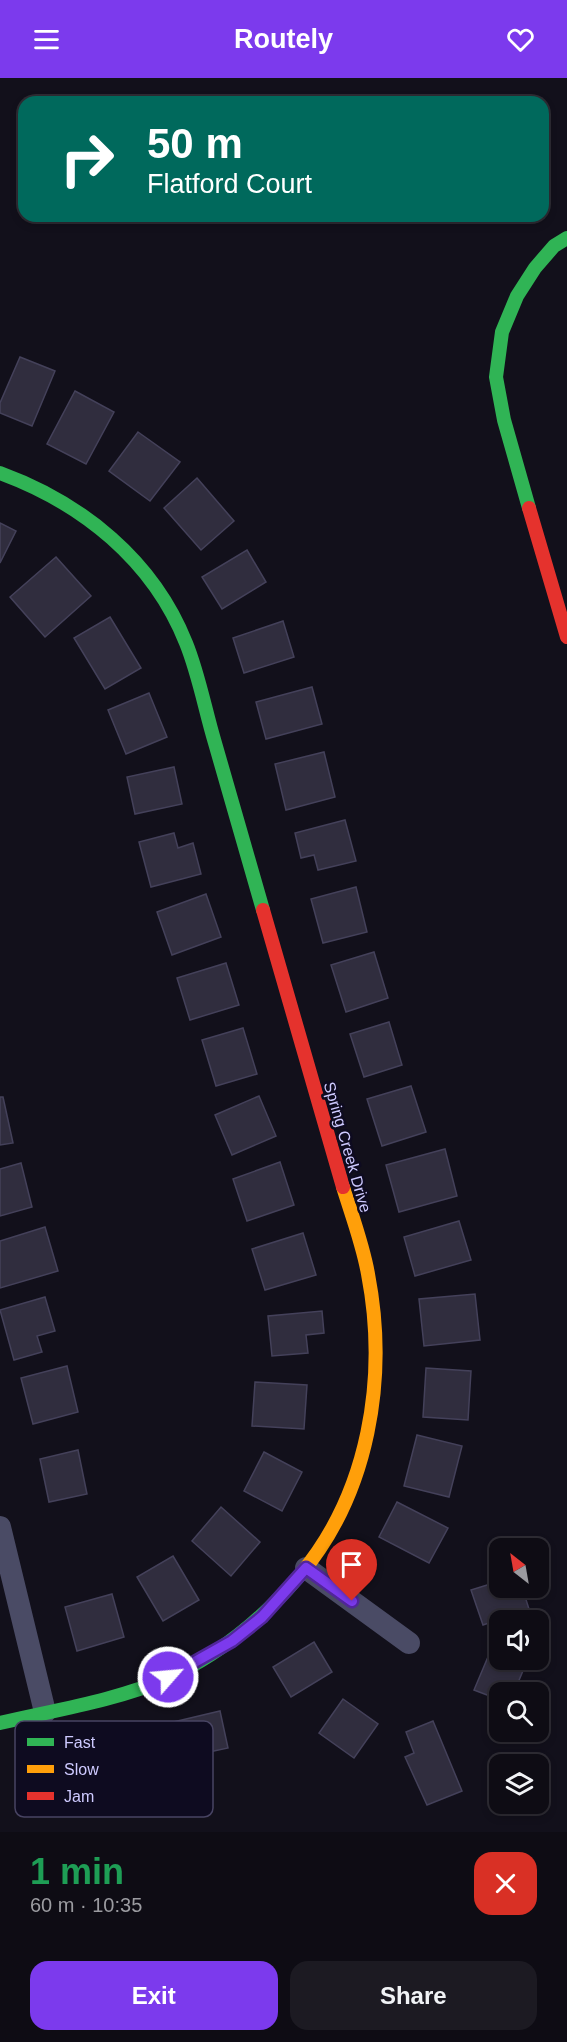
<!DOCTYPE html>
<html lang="en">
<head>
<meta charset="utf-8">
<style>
  body { margin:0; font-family:Helvetica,sans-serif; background:#1c1a22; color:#f1f3f6; height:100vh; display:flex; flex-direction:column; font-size:22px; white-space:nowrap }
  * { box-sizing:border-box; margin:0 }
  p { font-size:20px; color:#9b9ba0 }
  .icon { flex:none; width:33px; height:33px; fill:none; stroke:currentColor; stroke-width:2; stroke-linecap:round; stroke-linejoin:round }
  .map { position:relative; height:1754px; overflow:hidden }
  .panel { display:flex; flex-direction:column; background:#0e0c14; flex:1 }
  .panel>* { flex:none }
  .banner { position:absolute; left:18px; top:18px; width:531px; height:126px; border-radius:18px; box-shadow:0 3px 9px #0003,0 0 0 2px #2e2c34; background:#00695c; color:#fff; overflow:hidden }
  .needle { width:39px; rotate:329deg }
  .fabs { position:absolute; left:489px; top:1460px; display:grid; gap:12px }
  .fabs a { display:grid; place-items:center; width:60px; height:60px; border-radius:12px; background:#0e0c14; box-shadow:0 3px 9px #0003,0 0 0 2px #2e2c34; font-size:30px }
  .pin { position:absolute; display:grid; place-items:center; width:51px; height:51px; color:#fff; margin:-62px -26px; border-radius:50% 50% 50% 0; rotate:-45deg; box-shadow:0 0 6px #0007 }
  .pin .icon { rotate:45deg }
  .me { position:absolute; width:66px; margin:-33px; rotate:63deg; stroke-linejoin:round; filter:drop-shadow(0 0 4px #0008) }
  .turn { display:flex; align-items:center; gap:21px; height:126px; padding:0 30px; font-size:27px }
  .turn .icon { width:78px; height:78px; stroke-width:2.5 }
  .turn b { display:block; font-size:42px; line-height:51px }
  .round { display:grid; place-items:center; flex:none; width:63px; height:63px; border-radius:18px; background:#1c1a22 }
  .headline { display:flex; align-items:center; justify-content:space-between; height:102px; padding:0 30px }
  h1 { font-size:36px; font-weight:600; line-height:45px; color:#1e9e55 }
  .button { display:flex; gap:12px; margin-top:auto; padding:12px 30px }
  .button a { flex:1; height:69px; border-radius:18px; background:#7c3aed; color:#fff; font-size:24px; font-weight:600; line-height:69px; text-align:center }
  .button a+a { background:#1c1a22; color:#f1f3f6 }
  header { display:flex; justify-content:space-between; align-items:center; height:78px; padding:0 30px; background:#7c3aed; color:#fff; font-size:27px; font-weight:600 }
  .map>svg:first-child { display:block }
  .building { fill:#302d3e; stroke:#44415a; stroke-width:1.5 }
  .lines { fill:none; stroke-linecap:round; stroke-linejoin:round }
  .street { stroke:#4a4b65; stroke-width:22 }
  .fast { stroke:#30b455; stroke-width:14 }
  .slow { stroke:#ff9f0a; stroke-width:14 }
  .jam { stroke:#e5322d; stroke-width:14 }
  .route-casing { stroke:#51269a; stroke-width:15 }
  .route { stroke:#7c3aed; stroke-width:10 }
  .labels { text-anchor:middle; stroke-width:5; stroke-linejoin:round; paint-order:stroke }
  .street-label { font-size:16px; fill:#cecaff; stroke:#0e0b20 }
  .key { fill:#0e0b20; stroke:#484463; stroke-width:1.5 }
  .key-label { font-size:16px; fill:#cecaff }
</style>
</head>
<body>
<header><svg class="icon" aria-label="menu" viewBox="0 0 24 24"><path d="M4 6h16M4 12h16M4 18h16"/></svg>Routely<svg class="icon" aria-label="heart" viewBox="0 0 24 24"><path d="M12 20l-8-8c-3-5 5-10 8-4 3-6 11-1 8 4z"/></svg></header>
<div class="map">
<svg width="567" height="1754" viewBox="0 0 567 1754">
  <rect width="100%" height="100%" fill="#12101b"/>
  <g class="building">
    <polygon points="20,279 55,293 32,348 0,335 0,325"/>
    <polygon points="75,313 114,334 86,386 47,366"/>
    <polygon points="138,354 180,384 150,423 109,393"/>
    <polygon points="197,400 234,443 201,472 164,430"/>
    <polygon points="0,445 16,453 0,485"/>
    <polygon points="247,472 266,504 222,531 202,499"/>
    <polygon points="56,479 91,518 45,559 10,519"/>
    <polygon points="110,539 141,590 105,611 74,560"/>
    <polygon points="283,543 294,579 244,595 233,560"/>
    <polygon points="312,609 322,646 266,661 256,624"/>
    <polygon points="149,615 167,659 126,676 108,632"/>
    <polygon points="324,674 335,719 286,732 275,686"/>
    <polygon points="174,689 182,726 135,736 127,699"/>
    <polygon points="345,742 356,783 318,792 314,777 301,780 295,755"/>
    <polygon points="174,755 178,770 193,765 201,796 151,809 139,764"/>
    <polygon points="356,809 367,854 323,865 311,821"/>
    <polygon points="206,816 221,859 172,877 157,834"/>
    <polygon points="374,874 388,920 346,934 331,887"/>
    <polygon points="226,885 239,927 190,942 177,900"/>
    <polygon points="389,944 402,987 364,999 350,956"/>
    <polygon points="243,950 257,996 216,1008 202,962"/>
    <polygon points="411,1008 426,1054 382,1068 367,1021"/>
    <polygon points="259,1018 276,1058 232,1077 215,1037"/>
    <polygon points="0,1019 3,1019 13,1065 0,1067"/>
    <polygon points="445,1071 457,1118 399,1134 386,1087"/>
    <polygon points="280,1084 294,1127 247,1143 233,1101"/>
    <polygon points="21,1085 32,1129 0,1138 0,1091"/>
    <polygon points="459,1143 471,1182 415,1198 404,1159"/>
    <polygon points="45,1149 58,1193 0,1210 0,1163"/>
    <polygon points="303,1155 316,1197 265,1212 252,1171"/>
    <polygon points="475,1216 480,1262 424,1268 419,1221"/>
    <polygon points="45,1219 55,1253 37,1258 42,1274 14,1282 0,1232"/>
    <polygon points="322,1233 324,1255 306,1257 308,1275 272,1278 268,1238"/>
    <polygon points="67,1288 78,1334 33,1346 21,1300"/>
    <polygon points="426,1290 471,1293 468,1342 423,1339"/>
    <polygon points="255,1304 307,1307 304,1351 252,1348"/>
    <polygon points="417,1357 462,1368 449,1419 404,1408"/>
    <polygon points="78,1372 87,1416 49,1424 40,1381"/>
    <polygon points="264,1374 302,1394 282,1433 244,1413"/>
    <polygon points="397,1424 448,1450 429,1485 379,1459"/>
    <polygon points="221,1429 260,1464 231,1498 192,1463"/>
    <polygon points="173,1478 199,1522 163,1543 137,1499"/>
    <polygon points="500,1503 500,1509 522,1509 529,1531 483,1547 471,1512"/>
    <polygon points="112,1516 124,1559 77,1573 65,1529"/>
    <polygon points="314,1564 332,1594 291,1619 273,1589"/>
    <polygon points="493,1567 500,1570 500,1581 528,1581 514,1614 500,1614 500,1622 474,1612"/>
    <polygon points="343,1621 378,1646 354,1680 319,1655"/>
    <polygon points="220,1633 228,1670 181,1680 173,1644"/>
    <polygon points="433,1643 462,1713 427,1727 405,1679 414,1675 406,1654"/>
  </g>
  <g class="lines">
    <g class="street">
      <polyline points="0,1449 45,1634"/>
      <polyline points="306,1490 409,1565"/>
    </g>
    <g class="fast">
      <path d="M0,395C82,425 153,482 186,565C199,597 205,632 215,665C231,721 247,776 263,832"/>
      <polyline points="529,430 504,342 496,299 502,254 517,218 535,190 554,168 567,160"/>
      <path d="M0,1645C55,1632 115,1623 168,1600C220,1576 263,1541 300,1497"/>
    </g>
    <path class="slow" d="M300,1497C369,1415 388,1300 368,1196C363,1167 352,1138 343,1109"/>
    <g class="jam">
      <polyline points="529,430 567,559"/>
      <polyline points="263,832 343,1109"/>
    </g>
  </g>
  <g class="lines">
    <defs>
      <polyline id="route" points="168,1599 232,1563 262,1539 306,1490 352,1523"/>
    </defs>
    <use href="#route" class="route-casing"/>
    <use href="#route" class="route"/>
  </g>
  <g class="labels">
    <g class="street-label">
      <text transform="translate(348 1069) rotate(74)" y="6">Spring Creek Drive</text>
    </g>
  </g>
  <rect x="15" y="1643" width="198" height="96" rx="9" class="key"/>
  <rect x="27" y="1660" width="27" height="8" fill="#30b455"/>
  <rect x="27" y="1687" width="27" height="8" fill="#ff9f0a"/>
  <rect x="27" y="1714" width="27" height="8" fill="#e5322d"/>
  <g class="key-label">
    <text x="64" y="1670">Fast</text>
    <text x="64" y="1697">Slow</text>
    <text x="64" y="1724">Jam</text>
  </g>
</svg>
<div class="fabs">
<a><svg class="needle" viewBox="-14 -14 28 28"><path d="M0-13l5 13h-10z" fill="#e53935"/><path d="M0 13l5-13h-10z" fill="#9b9ba0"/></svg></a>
<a><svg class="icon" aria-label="sound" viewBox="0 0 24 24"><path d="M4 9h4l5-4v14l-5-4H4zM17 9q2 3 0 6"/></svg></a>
<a><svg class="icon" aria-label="search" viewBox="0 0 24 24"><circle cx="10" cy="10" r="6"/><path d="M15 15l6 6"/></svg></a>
<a><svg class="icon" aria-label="layers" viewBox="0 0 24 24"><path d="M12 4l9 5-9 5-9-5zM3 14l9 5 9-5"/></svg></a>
</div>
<div class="pin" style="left:352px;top:1523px;background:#d93025"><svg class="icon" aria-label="arrive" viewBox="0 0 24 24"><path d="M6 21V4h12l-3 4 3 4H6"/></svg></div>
<svg class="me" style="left:168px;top:1599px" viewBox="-20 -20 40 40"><circle r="17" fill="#7c3aed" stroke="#fff" stroke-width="3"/><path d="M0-11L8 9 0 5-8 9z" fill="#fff"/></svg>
<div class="banner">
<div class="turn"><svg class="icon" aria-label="right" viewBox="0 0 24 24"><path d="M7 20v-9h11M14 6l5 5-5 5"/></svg><div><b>50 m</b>Flatford Court</div></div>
</div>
</div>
<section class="panel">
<div class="headline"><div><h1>1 min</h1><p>60 m · 10:35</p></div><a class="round" style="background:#d93025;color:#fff"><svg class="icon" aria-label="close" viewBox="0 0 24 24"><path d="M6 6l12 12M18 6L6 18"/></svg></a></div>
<div class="button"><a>Exit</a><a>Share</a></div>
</section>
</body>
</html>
